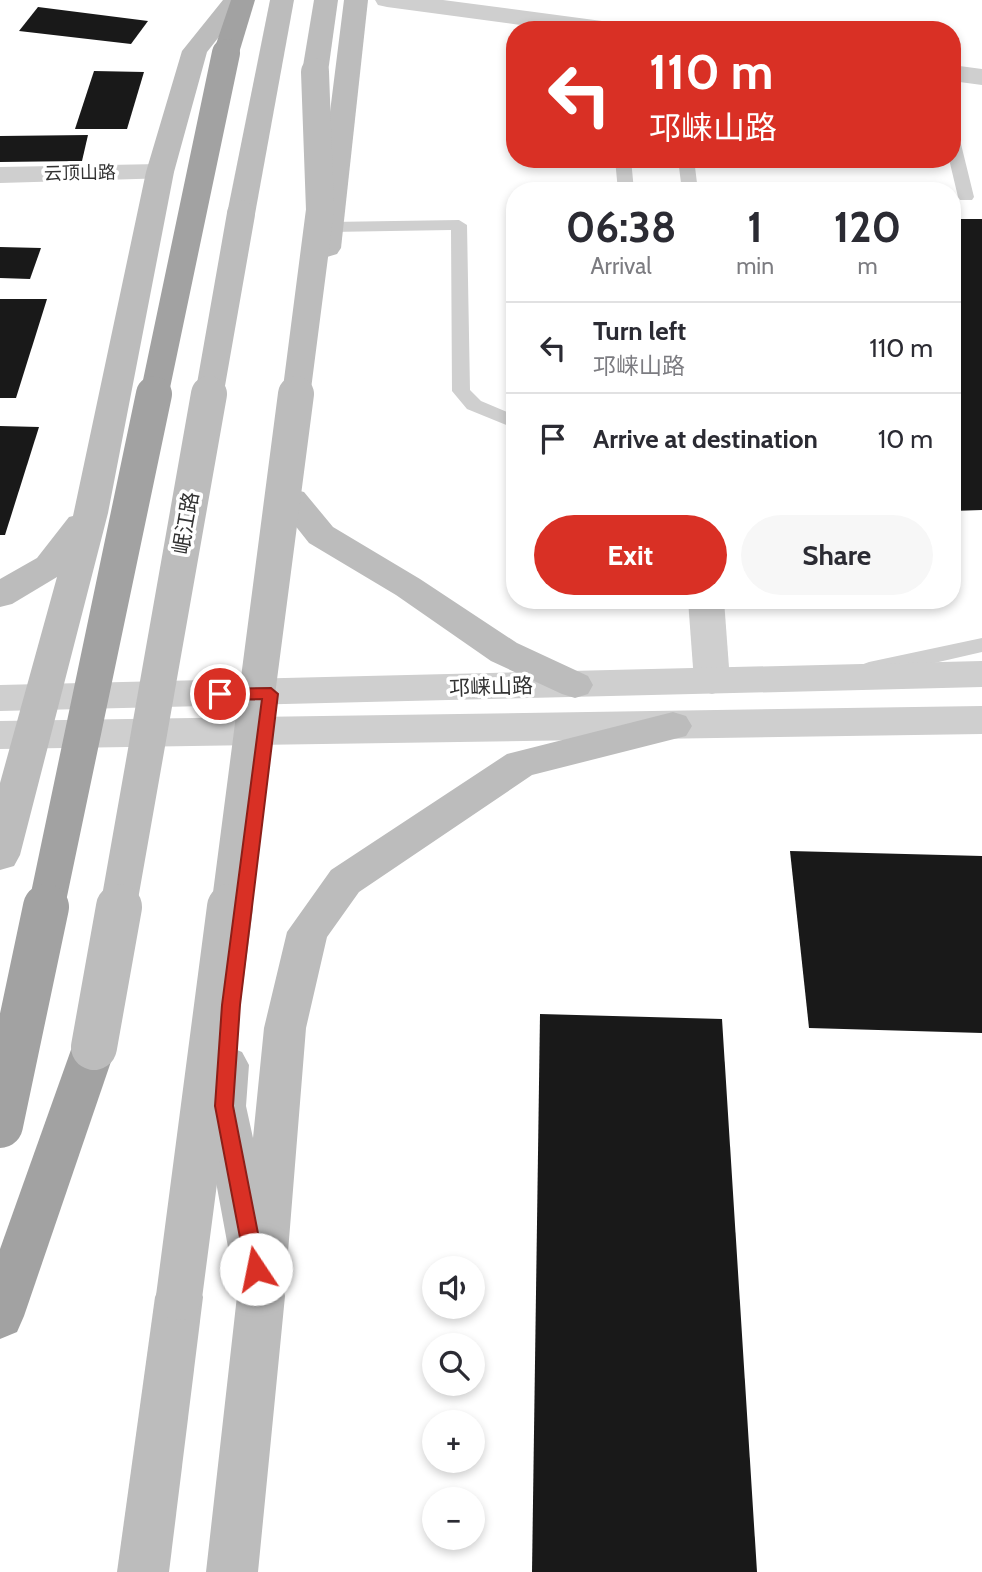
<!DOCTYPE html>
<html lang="en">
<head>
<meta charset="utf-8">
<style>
  body { margin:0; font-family:Cabin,"Noto Sans SC",sans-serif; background:#f7f7f7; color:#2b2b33; height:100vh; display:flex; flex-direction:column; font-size:26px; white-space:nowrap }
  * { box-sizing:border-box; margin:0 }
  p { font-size:23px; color:#7c7c81 }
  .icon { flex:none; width:38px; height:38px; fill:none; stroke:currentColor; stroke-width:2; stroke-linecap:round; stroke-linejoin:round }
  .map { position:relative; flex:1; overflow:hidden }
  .panel { position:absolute; left:506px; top:182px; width:455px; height:427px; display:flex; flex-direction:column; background:#fff; border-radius:28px; box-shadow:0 4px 10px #0003 }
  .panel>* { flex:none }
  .top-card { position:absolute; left:506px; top:21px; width:455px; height:147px; border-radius:28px; box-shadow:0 4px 10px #0003; background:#d93025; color:#fff; overflow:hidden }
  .fabs { position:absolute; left:422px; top:1256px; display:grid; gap:14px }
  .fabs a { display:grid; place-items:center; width:63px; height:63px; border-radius:50%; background:#fff; box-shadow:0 4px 10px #0003; font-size:35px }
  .pin { position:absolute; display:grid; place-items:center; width:60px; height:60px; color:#fff; margin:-30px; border:4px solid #fff; border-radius:50%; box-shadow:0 2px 7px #0007 }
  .me { position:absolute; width:77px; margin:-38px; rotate:349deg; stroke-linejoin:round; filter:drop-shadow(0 0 5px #0008) }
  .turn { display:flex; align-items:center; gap:24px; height:147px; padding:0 28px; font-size:32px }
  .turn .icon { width:91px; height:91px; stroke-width:2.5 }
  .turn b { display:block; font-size:49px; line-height:60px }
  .eta { display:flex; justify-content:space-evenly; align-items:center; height:119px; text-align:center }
  .eta b { font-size:42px; font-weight:700; line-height:49px }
  .action { display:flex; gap:14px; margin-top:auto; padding:14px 28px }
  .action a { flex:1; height:80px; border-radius:42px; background:#d93025; color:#fff; font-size:28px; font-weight:700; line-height:80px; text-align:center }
  .action a+a { background:#f7f7f7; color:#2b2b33 }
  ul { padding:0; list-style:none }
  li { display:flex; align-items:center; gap:21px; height:91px; padding:0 28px; border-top:2px solid #e1e1e2 }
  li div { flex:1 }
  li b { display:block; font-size:26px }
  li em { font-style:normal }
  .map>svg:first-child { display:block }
  .building { fill:#191919 }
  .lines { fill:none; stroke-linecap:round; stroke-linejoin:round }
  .service { fill:#cfcfcf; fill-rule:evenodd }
  .minor { fill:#cfcfcf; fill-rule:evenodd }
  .tertiary { fill:#cfcfcf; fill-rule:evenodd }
  .secondary { fill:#bcbcbc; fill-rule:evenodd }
  .trunk { fill:#a2a2a2; fill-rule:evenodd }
  .secondary-bridge-far2 { stroke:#bcbcbc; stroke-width:28 }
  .secondary-bridge-far1 { stroke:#bcbcbc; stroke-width:36 }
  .secondary-bridge { stroke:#bcbcbc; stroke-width:46 }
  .trunk-bridge-far2 { stroke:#a2a2a2; stroke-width:28 }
  .trunk-bridge-far1 { stroke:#a2a2a2; stroke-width:36 }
  .trunk-bridge { stroke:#a2a2a2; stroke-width:46 }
  .route { fill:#d93025; stroke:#8d1f18; stroke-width:2 }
  .labels { text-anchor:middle; stroke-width:7; stroke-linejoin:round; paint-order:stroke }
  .far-street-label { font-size:18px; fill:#323232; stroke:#fff }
  .street-label { font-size:21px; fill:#323232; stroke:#fff }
</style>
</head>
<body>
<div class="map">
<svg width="982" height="1572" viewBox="0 0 982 1572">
  <rect width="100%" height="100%" fill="#fff"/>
  <g class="building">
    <polygon points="38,7 148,21 131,44 19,31"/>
    <polygon points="94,71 144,72 127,129 75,129"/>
    <polygon points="88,135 82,161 0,162 0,136"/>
    <polygon points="952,219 982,219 982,510 952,511"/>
    <polygon points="0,247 41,248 30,279 0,278"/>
    <polygon points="0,299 47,299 16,398 0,398"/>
    <polygon points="0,426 39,427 5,535 0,535"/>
    <polygon points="790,851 982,856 982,1033 809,1028"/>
    <polygon points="540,1014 722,1019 757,1572 532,1572"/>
  </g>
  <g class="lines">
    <g class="service">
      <polygon points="952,135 960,140 974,197 972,200 960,200 958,197 949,159 952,159"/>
      <polygon points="615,159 631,159 634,191 618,191"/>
      <polygon points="678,159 694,159 698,191 682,191"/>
      <polygon points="459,220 467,225 470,390 481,401 514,415 514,428 467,409 452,391 451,230 330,232 322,227 330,222"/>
      <polygon points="982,638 982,652 869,678 861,675 858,670 861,665 869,662"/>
    </g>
    <g class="minor">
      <polygon points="375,0 443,0 617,23 626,25 629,30 558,30 387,7 378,5"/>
      <polygon points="952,65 982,69 982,85 952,81"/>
      <polygon points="160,164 170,166 174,172 170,178 0,183 0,167"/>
      <polygon points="688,600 724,600 730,681 725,690 712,694 699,690 694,681"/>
    </g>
    <g class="tertiary">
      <polygon points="982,661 982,687 0,711 0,685"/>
      <polygon points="982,706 982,734 0,749 0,721"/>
    </g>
    <g class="secondary">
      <polygon points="223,0 248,0 207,52 174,172 108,513 20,855 14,866 0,870 0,783 57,577 12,604 0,607 0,579 37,558 69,517 73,516 146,172 182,51"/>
      <polygon points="270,0 294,0 255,214 251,220 241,222 231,220 227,214"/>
      <polygon points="314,0 338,0 328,72 324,77 315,80 306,77 302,72"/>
      <polygon points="344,0 368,0 341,248 337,254 327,257 317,254 313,248"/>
      <polygon points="292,489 304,492 333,527 420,579 517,643 588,676 593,685 588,694 575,698 562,694 491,661 396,595 309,543 275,500 280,492"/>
      <polygon points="673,712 686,716 692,726 686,736 532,775 359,892 327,937 306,1028 288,1252 279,1268 285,1296 258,1572 206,1572 237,1296 202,1106 205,1065 212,1052 227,1046 242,1052 249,1065 246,1106 253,1138 264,1028 287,932 331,870 507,754"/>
      <polygon points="179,1275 196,1281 203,1297 169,1572 117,1572 155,1297 162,1281"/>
    </g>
    <g class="trunk">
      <polygon points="231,0 255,0 239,53 235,58 226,61 217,58 213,53"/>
      <polygon points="94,1029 109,1034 116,1047 24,1316 17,1332 0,1339 0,1249 72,1047 79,1034"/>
    </g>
    <g class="secondary-bridge-far2">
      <polyline points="209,396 241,214"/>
      <polyline points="296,396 320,210 315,72"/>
    </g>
    <g class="secondary-bridge-far1">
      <polyline points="118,909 209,394"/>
      <polyline points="229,909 296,394"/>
    </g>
    <g class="secondary-bridge">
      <polyline points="94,1047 119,907"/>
      <polyline points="179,1297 230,907"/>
    </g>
    <polyline class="trunk-bridge-far2" points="154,396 226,53"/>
    <polyline class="trunk-bridge-far1" points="46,909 154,394"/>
    <polyline class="trunk-bridge" points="0,1125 46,907"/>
  </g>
  <polygon class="route" points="271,688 278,694 240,1005 233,1106 265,1269 263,1276 256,1278 249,1276 246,1269 215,1106 222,1005 262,699 220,700 212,694 220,689"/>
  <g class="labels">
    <g class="far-street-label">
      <text transform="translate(80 173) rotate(-1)" y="6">云顶山路</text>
    </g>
    <g class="street-label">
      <text transform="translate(186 523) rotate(-80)" y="7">岷江路</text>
      <text transform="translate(491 687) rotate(-2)" y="7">邛崃山路</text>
    </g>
  </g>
</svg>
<div class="fabs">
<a><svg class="icon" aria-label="sound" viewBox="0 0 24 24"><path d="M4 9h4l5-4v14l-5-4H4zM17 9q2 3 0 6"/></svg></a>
<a><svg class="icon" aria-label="search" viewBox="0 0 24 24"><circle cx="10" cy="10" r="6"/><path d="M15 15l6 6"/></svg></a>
<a>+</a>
<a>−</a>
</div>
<div class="pin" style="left:220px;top:694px;background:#d93025"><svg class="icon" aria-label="arrive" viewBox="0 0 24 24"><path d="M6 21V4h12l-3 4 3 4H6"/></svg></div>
<svg class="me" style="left:256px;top:1269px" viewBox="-20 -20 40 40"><circle r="19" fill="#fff"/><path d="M0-13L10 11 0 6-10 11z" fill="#d93025"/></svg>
<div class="top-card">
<div class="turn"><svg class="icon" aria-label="left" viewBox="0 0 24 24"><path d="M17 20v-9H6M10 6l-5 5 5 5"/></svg><div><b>110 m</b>邛崃山路</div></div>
</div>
<section class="panel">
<div class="eta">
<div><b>06:38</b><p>Arrival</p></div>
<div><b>1</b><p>min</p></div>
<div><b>120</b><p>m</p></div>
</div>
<ul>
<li><svg class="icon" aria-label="left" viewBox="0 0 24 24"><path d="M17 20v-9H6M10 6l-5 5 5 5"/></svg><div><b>Turn left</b><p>邛崃山路</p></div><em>110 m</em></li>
<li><svg class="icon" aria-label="arrive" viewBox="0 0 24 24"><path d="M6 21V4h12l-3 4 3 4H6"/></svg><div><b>Arrive at destination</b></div><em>10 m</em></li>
</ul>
<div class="action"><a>Exit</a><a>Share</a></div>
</section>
</div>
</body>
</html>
